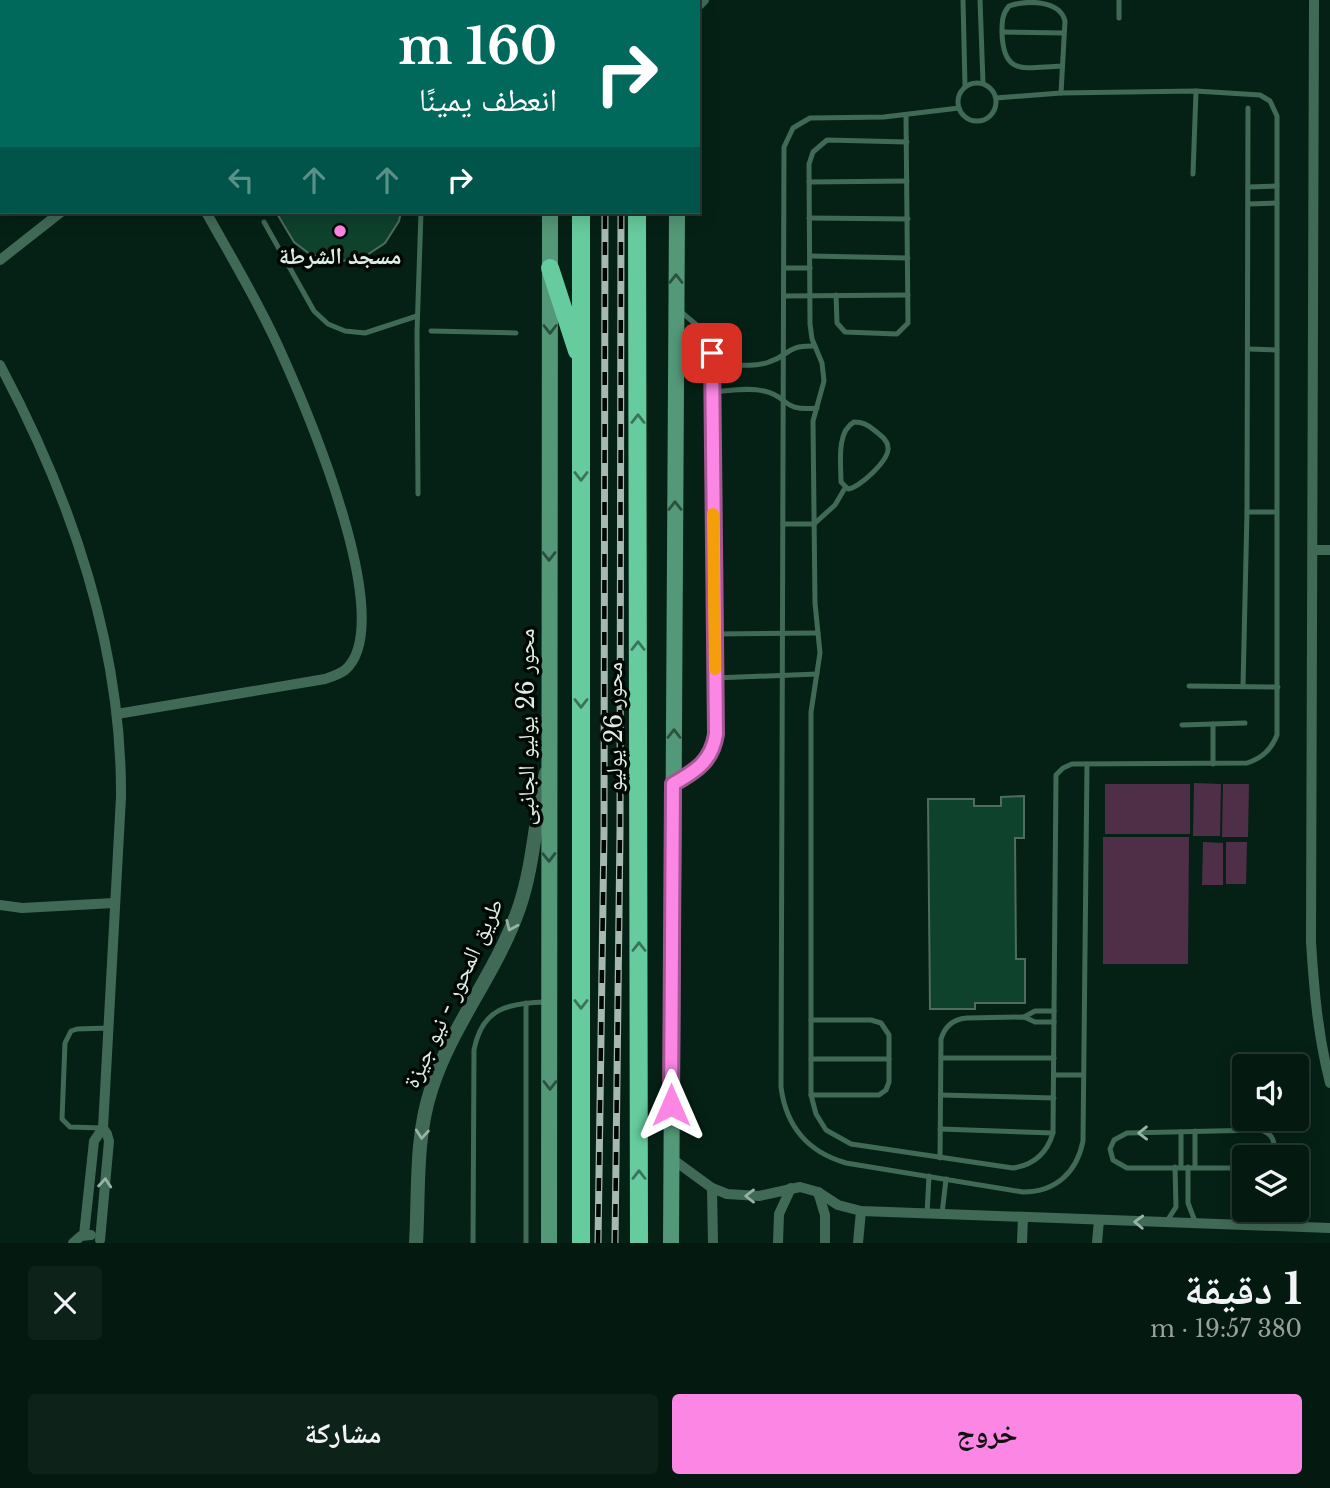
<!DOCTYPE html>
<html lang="ar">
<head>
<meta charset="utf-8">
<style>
  body { margin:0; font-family:"Libre Baskerville","Noto Naskh Arabic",serif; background:#0d2219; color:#f1f3f6; direction:rtl; height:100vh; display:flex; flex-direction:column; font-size:26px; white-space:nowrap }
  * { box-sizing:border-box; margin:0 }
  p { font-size:23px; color:#97a09f }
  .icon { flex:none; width:38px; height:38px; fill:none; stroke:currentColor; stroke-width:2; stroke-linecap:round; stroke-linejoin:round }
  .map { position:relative; height:1243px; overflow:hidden; direction:ltr }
  .drawer { display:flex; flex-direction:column; background:#041910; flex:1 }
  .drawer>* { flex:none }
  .top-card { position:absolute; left:0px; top:0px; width:700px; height:214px; box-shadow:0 4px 18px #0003,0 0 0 2px #253830; direction:rtl; background:#00695c; color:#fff; overflow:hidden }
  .fabs { position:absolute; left:1232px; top:1054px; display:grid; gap:14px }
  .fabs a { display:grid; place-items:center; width:77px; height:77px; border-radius:7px; background:#041910; box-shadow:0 4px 18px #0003,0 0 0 2px #253830; font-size:35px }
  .pin { position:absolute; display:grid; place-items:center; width:60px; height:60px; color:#fff; margin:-30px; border-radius:14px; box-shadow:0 4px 10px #0006 }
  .me { position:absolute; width:77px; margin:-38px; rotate:0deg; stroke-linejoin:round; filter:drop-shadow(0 0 5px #0008) }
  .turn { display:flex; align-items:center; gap:24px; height:147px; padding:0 28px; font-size:32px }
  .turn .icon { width:91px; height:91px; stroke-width:2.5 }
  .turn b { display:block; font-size:49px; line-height:60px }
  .lanes { display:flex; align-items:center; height:66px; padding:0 28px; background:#0003; justify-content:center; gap:35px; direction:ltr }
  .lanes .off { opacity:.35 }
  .round { display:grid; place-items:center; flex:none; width:74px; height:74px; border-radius:7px; background:#0d2219 }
  .summary { display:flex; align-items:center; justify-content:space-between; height:119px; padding:0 28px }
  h1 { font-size:42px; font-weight:800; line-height:52px }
  .primary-button { display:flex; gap:14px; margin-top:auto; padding:14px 28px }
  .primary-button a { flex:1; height:80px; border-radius:7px; background:#fc86e3; color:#111; font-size:28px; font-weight:800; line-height:80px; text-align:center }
  .primary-button a+a { background:#0d2219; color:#f1f3f6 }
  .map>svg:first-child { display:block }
  .green { fill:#4e2f47 }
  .building { fill:#0e422d; stroke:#4f6c5d; stroke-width:2 }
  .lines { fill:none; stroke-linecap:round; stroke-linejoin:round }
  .service { stroke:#416a56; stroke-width:5 }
  .minor { stroke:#416a56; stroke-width:10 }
  .tertiary { stroke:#416a56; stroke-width:14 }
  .secondary { stroke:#539878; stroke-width:16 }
  .trunk { stroke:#66cb9e; stroke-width:18 }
  .rail-casing { stroke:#a5b9af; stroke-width:7 }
  .rail { stroke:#010804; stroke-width:4.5; stroke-dasharray:13; stroke-linecap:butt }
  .oneway { stroke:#2a503e }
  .oneway2 { stroke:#397359 }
  .oneway3 { stroke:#97b3a5 }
  .route-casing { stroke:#a45794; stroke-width:18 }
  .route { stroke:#fc86e3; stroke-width:12 }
  .slow { stroke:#f59e0b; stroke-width:12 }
  .poi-dot { fill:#fc86e3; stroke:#010804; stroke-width:2.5 }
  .labels { text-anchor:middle; stroke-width:7; stroke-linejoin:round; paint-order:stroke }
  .poi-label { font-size:23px; font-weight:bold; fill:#deeee5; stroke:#010804 }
  .street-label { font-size:23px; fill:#deeee5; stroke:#010804 }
</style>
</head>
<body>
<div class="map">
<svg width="1330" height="1243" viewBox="0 0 1330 1243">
  <rect width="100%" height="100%" fill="#052115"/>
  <g class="green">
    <polygon points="1194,783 1221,784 1220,836 1193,836"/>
    <rect x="1105" y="784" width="85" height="50"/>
    <polygon points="1223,784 1249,784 1248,837 1222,837"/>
    <polygon points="1103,837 1189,837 1188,964 1103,964"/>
    <polygon points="1203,842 1223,843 1223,885 1202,885"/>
    <polygon points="1226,842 1247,842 1246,884 1226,884"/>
  </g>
  <g class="building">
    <polygon points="276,212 401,212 399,221 385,243 364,257 338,262 311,255 294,242"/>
    <polygon points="1024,796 1024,838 1015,838 1016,959 1025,959 1025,1003 975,1003 975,1009 930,1009 928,799 974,799 974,806 1001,806 1001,797"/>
  </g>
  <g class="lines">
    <g class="service">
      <polyline points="963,0 965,86"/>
      <polyline points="980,0 983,83"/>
      <polyline points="1119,0 1119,18"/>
      <polyline points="426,2 431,0"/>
      <polyline points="1002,32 1064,33"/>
      <circle cx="977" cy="102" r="19"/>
      <path d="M1061,93L1065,21C1060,0 1027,0 1009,6C1002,14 1002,22 1002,32C1003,78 1026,67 1062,66"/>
      <path d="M959,108L884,117L810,118L793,128L784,147L781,1087C786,1126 808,1152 846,1163L1023,1192C1056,1192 1077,1172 1083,1141L1087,764"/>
      <path d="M907,142L827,140L813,152L809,164L810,324L812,339L822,363L824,381L813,421L815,603L820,653L811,712V1095L816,1114L826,1130L851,1144L1013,1168C1034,1165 1047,1153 1053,1133L1056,775L1063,768L1072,764L1247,763C1262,758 1271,750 1277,735V116L1270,101L1260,95L1196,91L1061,93L996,98"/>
      <polyline points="1193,174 1196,91"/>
      <polyline points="809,182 907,181"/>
      <polyline points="1248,187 1277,186"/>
      <polyline points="1248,204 1277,203"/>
      <polyline points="809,218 908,219"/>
      <polyline points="264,222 314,311 328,324 345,331 365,333 417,316"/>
      <polyline points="810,256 908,258"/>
      <polyline points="784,268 810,268"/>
      <polyline points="836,295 837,323 845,332 897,334 908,323 906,116"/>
      <polyline points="784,296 908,295"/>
      <polyline points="431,331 516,333"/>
      <polyline points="1249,349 1277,350"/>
      <path d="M712,364C730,364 752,368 769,362C791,355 785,345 815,346"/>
      <path d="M712,392C728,391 748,387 764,391C789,396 781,412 817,408"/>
      <path d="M854,422C863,422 868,425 874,430C880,435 887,439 888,447C890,460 859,488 848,489L841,482C841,464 836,432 854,422Z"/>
      <polyline points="418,494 417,332 421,212"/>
      <polyline points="1247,512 1276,512"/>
      <polyline points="783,524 814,524 835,505 845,488"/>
      <polyline points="714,634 818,633"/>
      <polyline points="715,678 817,674"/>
      <polyline points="1189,686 1278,687"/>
      <polyline points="1243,686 1247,512 1248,108"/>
      <polyline points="1182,725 1245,723"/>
      <polyline points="1213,764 1213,724"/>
      <path d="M676,782C698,770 712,760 716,734L712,353L699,327L680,311"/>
      <polyline points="526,1003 526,1243"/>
      <polyline points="1024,1017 1035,1011 1054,1011"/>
      <polyline points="941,1058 1054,1058"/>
      <polyline points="811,1059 889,1059"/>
      <polyline points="1054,1075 1083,1075"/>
      <polyline points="811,1095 879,1095 886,1090 889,1082 889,1035 881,1023 871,1020 811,1020"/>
      <polyline points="941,1095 1054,1098"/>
      <polyline points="103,1128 70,1127 62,1119 65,1043 71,1031 77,1029 109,1028"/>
      <polyline points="940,1129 1053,1133"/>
      <polyline points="1181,1132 1181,1167"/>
      <path d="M940,1158L941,1039C945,1026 953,1019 967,1018L1024,1017L1035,1022H1054"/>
      <polyline points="1188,1167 1188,1203 1196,1224"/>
      <polyline points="1195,1167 1195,1131"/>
      <path d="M1244,1168H1127L1113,1160L1110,1149L1114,1140L1127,1133L1260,1130C1274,1133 1276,1144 1273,1157"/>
      <polyline points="927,1214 929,1176"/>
      <polyline points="942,1214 946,1179"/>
      <polyline points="1167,1221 1176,1207 1175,1167"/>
      <path d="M473,1243L474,1050C482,1008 508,1003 546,1002"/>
    </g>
    <g class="minor">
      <polyline points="244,0 245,2"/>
      <path d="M1314,0L1311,942C1314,990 1318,1036 1330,1083"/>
      <polyline points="313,2 315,0"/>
      <polyline points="698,6 704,0"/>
      <polyline points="0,260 61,212"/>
      <path d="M0,365C71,498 122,644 121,797L103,1128L107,1134L109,1141L100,1240"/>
      <polyline points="1313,550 1330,550"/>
      <path d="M117,714L325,679C331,677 340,674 345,670C400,623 304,403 279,348C258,301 231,257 206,212"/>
      <polyline points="0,905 22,908 114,903"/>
      <polyline points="671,1158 712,1188 727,1194 759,1196 800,1187 818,1192 838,1205 861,1211 1330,1228"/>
      <polyline points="712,1188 713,1243"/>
      <polyline points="818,1192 825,1215 825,1243"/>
      <polyline points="84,1235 94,1141 103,1128"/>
      <polyline points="73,1243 81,1236 91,1235"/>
      <polyline points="778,1243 779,1214 791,1188"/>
      <polyline points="858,1243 861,1211"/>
      <polyline points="1022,1243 1023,1217"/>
      <polyline points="1097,1243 1099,1220"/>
    </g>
    <path class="tertiary" d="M416,1243C419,1193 415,1138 431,1090C451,1026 497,972 519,908C534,865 535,817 546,773"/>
    <g class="secondary">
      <polyline points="677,0 677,2"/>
      <polyline points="552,2 552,0"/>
      <path d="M549,1243C551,899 548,556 550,212"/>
      <polyline points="671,1243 677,212"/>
    </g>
    <g class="trunk">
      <polyline points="581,2 581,0"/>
      <polyline points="636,2 636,0"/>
      <polyline points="656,2 656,0"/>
      <polyline points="637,212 639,1243"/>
      <polyline points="550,268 577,351"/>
      <polyline points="581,1243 581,212"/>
    </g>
    <defs>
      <g id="rail">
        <polyline points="606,2 606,0"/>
        <polyline points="622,2 622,0"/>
        <polyline points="598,1243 604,832 605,212"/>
        <polyline points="615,1243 620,831 621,212"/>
      </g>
    </defs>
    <use href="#rail" class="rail-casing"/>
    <use href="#rail" class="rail"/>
  </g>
  <defs><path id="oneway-chevron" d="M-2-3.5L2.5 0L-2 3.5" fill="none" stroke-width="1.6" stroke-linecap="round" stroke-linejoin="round" transform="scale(1.75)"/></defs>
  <g class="oneway">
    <use href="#oneway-chevron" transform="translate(676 279) rotate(-90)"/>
    <use href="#oneway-chevron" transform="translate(550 329) rotate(90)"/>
    <use href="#oneway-chevron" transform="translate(675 506) rotate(-90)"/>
    <use href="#oneway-chevron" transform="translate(549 556) rotate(90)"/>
    <use href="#oneway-chevron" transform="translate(674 734) rotate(-90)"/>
    <use href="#oneway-chevron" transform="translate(549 857) rotate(89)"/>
    <use href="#oneway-chevron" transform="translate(550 1085) rotate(90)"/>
  </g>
  <g class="oneway2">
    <use href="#oneway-chevron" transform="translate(638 419) rotate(-90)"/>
    <use href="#oneway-chevron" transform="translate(581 476) rotate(90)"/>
    <use href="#oneway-chevron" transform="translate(638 646) rotate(-90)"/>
    <use href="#oneway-chevron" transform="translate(581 703) rotate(90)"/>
    <use href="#oneway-chevron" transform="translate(639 947) rotate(-90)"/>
    <use href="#oneway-chevron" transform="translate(581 1004) rotate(90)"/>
    <use href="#oneway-chevron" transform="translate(639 1175) rotate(-90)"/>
  </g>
  <g class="oneway3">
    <use href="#oneway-chevron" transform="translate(511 926) rotate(114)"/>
    <use href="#oneway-chevron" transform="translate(1143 1133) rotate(179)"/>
    <use href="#oneway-chevron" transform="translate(422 1134) rotate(95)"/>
    <use href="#oneway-chevron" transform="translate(105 1183) rotate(-85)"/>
    <use href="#oneway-chevron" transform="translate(750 1196) rotate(-180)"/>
    <use href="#oneway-chevron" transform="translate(1139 1222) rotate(-178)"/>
  </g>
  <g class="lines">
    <defs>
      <path id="route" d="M671,1105L673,784C696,771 712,761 716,734L712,353"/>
    </defs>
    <use href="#route" class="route-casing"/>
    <use href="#route" class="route"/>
    <polyline class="slow" points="713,514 715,669"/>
  </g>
  <circle class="poi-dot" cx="340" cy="231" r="7"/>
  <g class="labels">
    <g class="poi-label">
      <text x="340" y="264">مسجد الشرطة</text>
    </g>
    <g class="street-label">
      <text transform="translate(526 727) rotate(-90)" y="8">محور 26 يوليو الجانبى</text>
      <text transform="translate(614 727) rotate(-90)" y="8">محور 26 يوليو</text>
      <text transform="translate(453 993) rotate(-65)" y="8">طريق المحور - نيو جيزة</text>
    </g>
  </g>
</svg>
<div class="fabs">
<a><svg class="icon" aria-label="sound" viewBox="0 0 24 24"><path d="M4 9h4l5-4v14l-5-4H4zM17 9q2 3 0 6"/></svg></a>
<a><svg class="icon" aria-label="layers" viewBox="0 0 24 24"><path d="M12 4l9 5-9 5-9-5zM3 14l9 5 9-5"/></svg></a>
</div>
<div class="pin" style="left:712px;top:353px;background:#d93025"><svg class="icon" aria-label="arrive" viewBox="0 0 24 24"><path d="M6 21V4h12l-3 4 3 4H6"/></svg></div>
<svg class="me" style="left:671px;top:1105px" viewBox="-20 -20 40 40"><path d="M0-17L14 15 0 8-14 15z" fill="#fc86e3" stroke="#fff" stroke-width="4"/></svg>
<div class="top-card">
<div class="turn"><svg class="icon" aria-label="right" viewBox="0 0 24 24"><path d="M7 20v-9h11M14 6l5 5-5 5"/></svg><div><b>160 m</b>انعطف يمينًا</div></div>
<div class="lanes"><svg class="icon off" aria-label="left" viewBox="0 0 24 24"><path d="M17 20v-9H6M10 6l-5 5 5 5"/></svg><svg class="icon off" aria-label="ahead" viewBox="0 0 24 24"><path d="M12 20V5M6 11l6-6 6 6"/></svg><svg class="icon off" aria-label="ahead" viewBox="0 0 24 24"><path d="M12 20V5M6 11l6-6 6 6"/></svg><svg class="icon" aria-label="right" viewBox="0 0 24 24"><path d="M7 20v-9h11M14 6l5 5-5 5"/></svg></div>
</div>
</div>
<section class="drawer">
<div class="summary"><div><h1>1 دقيقة</h1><p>380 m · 19:57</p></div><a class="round"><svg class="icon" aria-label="close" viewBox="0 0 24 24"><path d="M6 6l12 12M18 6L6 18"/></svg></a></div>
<div class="primary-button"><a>خروج</a><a>مشاركة</a></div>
</section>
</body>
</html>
